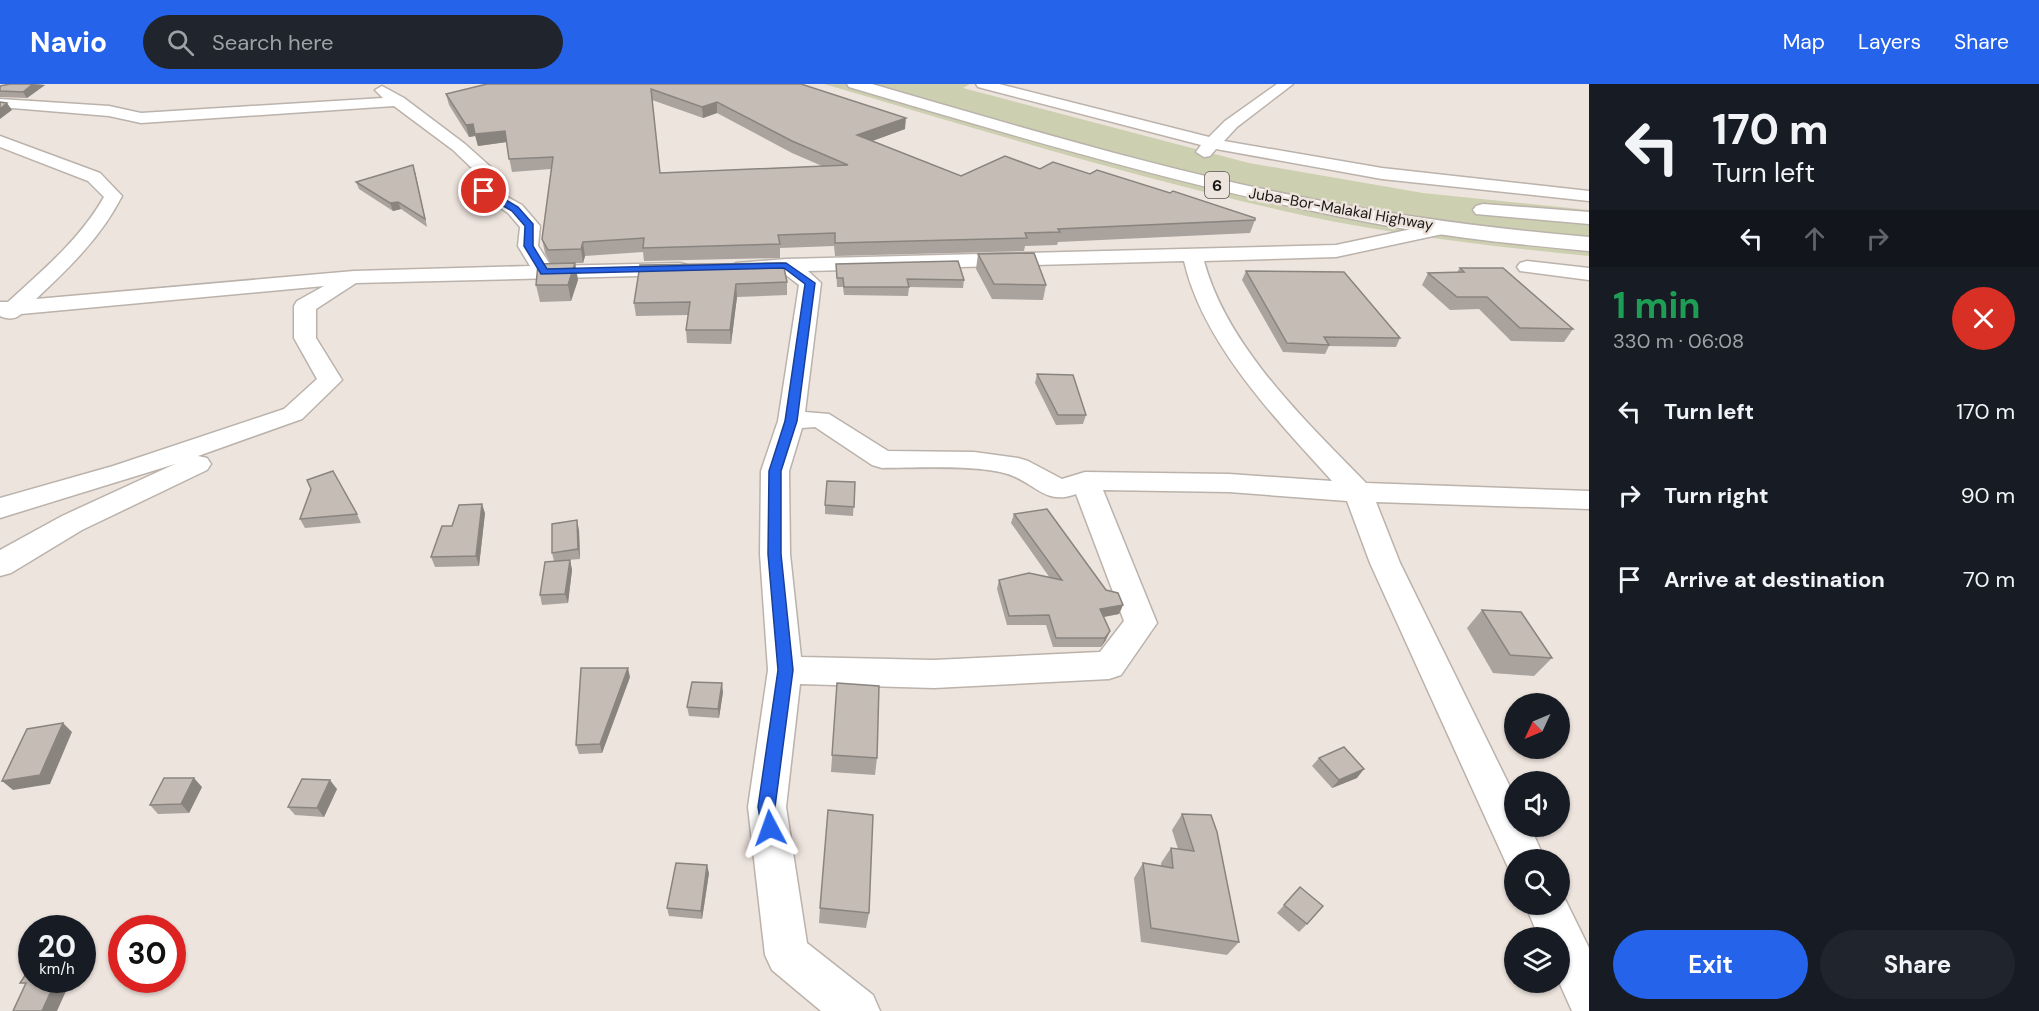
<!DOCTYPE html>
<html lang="en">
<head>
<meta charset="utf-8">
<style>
  body { margin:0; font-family:"DM Sans",sans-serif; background:#20242c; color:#f1f3f6; height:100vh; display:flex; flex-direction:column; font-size:22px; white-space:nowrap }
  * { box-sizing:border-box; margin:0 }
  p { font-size:20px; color:#9ea1a6 }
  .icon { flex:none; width:33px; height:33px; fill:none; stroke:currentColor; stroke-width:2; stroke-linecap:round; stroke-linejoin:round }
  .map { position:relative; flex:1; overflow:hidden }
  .drawer { display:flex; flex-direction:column; background:#171b24; width:450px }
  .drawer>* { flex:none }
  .banner { background:#171b24; color:#f1f3f6; overflow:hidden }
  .needle { width:39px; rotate:226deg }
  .buttons { position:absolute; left:1504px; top:609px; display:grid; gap:12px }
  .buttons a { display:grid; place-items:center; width:66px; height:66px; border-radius:50%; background:#171b24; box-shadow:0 2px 4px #0004; font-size:30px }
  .speed { position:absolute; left:18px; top:831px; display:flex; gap:12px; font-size:30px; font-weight:700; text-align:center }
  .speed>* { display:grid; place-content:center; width:78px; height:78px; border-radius:50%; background:#171b24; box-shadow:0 2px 4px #0004; line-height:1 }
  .speed small { font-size:15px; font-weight:400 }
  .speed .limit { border:9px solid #d22; background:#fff; color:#111 }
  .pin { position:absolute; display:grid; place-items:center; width:51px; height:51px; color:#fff; margin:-26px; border:3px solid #fff; border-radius:50%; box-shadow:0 2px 6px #0007 }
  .me { position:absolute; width:66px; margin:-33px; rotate:356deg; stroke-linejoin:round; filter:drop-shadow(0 0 4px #0008) }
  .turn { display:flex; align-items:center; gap:21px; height:126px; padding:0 24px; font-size:27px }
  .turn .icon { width:78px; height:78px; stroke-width:2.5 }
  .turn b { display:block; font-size:42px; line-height:51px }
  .lanes { display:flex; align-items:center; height:57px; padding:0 24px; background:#0003; justify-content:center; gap:30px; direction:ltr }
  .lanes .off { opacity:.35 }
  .round { display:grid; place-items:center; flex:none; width:63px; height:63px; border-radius:32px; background:#20242c }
  .overview { display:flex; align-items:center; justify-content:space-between; height:102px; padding:0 24px }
  h1 { font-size:36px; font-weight:700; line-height:45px; color:#1e9e55 }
  .cta { display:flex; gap:12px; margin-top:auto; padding:12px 24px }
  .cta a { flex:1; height:69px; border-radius:36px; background:#2563eb; color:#fff; font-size:24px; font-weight:700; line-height:69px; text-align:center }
  .cta a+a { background:#20242c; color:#f1f3f6 }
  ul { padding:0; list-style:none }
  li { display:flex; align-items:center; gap:18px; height:84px; padding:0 24px }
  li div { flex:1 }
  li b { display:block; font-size:22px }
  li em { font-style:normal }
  header { display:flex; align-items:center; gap:36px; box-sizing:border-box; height:84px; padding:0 30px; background:#2563eb; color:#fff }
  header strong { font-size:28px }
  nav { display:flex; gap:33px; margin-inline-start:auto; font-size:21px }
  .search { width:420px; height:54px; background:#20242c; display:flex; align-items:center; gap:15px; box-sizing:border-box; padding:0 21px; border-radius:33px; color:#9ea1a6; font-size:22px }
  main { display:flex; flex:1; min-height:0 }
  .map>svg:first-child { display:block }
  .green { fill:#cdd0b0 }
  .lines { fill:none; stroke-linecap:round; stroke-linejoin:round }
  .street-casing { stroke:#bab2ab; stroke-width:3 }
  .highway-casing { stroke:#bab2ab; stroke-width:3 }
  .street { fill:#fff; fill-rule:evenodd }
  .highway { fill:#fff; fill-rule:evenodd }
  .wall { fill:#a9a29d; fill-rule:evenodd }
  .shaded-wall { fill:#8a847f }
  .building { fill:#c5bcb6; stroke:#8a847f; stroke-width:1.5; fill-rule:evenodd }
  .route { fill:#2563eb; stroke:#184099; stroke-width:1.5 }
  .labels { text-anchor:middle; stroke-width:5; stroke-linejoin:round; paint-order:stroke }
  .far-street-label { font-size:15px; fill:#1a1715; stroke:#eee4de }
  .shield { fill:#eee4de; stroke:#5a5451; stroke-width:1.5 }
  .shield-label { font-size:16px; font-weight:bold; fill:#1a1715 }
</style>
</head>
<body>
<header>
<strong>Navio</strong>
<div class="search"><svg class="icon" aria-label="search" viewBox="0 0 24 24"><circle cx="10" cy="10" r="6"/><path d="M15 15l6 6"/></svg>Search here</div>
<nav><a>Map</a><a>Layers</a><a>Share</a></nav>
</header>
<main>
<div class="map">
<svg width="1589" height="927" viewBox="0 0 1589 927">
  <rect width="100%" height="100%" fill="#eee4de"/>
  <path class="green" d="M824,0H970L963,4L1249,79L1423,109L1589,126V172C1484,162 1378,149 1275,125C1123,90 974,44 824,0Z"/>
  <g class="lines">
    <defs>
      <g id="street">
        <polygon points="976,0 999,0 1209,53 1225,37 1277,0 1293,0 1237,43 1224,57 1382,84 1589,107 1589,117 1382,95 1216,65 1210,72 1204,73 1196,68 1201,61 978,3"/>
        <path d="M382,2L404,14L465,60L493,85L496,89L493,105L522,121L540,142L538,162L551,182L680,179L687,181L690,185L687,189L680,191L356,199L316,225V254L342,296L302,335L198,372L207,374L211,380L207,386L82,446L11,489L0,492V466L62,432L175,380L0,434V414L113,382L284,325L317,295L294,254V222L297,217L324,202L21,230C15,236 7,235 0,232V218H8C44,185 80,155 104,113L88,97L0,63V52L100,89L122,112C101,153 70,183 36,215L354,187L530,182L518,162L520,143L508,129L475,107L478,90L453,66L394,22L141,39L109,32L0,23V15L109,22L141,29L383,14L375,6Z"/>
        <path d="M1445,138L1452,140L1455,144L1452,148L1336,173L1204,177C1227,263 1305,336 1366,399L1589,407V425L1376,418L1400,479L1515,713V742H1530L1545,776H1515V791L1511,790L1370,479L1347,417L1229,408L1103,406L1157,539L1121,591L1109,595L934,604L800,600L786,723L807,859L873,911L880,927H821L772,886L765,871L748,723L768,586L760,470L761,387L778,337L799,201L782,188L736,187L733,183L736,179L786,175L1336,161ZM1184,177C1203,260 1276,335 1332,397L1229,390L1085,388L1062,395L1028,377L1018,374L974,368L888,367L829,330L805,328L821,199L808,187ZM815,343L872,381L882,384C914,384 985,380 1013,392C1037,402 1047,421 1076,410L1124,537L1100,568L934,576L801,573L790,470L789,387L802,344Z"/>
        <polygon points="1527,177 1589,184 1589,196 1520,187 1517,183 1520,179"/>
        <polygon points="1560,805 1589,864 1589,927 1572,927 1559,898 1560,854 1539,854 1525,820 1560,820"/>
      </g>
      <g id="highway">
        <path d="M847,0H872C1017,42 1162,86 1311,115C1403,133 1495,145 1589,153V167C1526,161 1462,155 1400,144C1213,111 1031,57 849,3Z"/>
        <polygon points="1483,120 1589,128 1589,140 1476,130 1473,126 1476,122"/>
      </g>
    </defs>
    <use href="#street" class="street-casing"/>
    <use href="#highway" class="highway-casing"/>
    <use href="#street" class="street"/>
    <use href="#highway" class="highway"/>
  </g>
  <g class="wall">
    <polygon points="33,0 45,1 27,14 0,13 0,2"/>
    <path d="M801,0L905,45L872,57L961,92L1040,85L1090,90L1255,136L1250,149L1058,158L1057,161L1025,162L1024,167L835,172L834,162L780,164V174L644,177L643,168L585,172L583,179H575L578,196L571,217L540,218L536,201L551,180L545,169L542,155L551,85L512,88L506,58L478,62L475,52L469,53L449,21L446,10ZM652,16L703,34L717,29L792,69L822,82L660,89Z"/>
    <polygon points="413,81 415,88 427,143 401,125 393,127 359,105 356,98"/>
    <polygon points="978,170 1046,201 1043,216 992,215 976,185"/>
    <polygon points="836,180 964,196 963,204 909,203 908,212 844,211 843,203 837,203"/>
    <polygon points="640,181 787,198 787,211 737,213 731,260 687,259 686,246 688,231 636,232 634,219"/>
    <polygon points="1460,184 1573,245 1564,258 1511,257 1479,225 1450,226 1422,201 1428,189 1457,188"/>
    <polygon points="1246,187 1400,254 1396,263 1329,262 1325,270 1283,268 1242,196"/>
    <polygon points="1037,290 1086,331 1083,340 1056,341 1035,299"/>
    <polygon points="855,398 853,432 825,430 825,421"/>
    <polygon points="311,405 357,430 361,439 305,444 300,435"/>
    <polygon points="485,429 479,482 435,483 431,473 452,442"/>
    <polygon points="1014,430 1123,521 1119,530 1104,533 1106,556 1101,563 1053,563 1046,541 1007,541 997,505 999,496 1050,494 1011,439"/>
    <polygon points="579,446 580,475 567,476 570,476 572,486 568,519 542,521 540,511 554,477 552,469"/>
    <polygon points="1482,526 1552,574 1534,592 1493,589 1467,544"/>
    <polygon points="630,593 602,669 579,670 576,661"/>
    <polygon points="837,599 877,674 875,691 831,688"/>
    <polygon points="723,608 719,634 689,632 687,623"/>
    <polygon points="1319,674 1357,694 1332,704 1312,682"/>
    <polygon points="202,703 189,729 158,730 150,721"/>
    <polygon points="337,705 324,733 295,731 288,723"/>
    <polygon points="1182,730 1239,858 1227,871 1141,858 1134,794 1143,779 1161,782 1161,779 1171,764 1178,765 1172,746"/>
    <polygon points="709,789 702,835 669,832 667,824"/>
    <polygon points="1300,803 1307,840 1299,848 1277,829"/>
    <polygon points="820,824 869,829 866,844 819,839"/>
  </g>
  <g class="shaded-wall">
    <polygon points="33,0 45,1 27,14 23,8"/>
    <polygon points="717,18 717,29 703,34 702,23"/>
    <polygon points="7,19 12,26 0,35 0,25"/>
    <polygon points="906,34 905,45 856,63 857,51"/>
    <polygon points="473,40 475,52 469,53 466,41"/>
    <polygon points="505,47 507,58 478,62 475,50"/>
    <polygon points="413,81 415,88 427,143 425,135"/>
    <polygon points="398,118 401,125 393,127 390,119"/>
    <polygon points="583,158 585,172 583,179 581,165"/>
    <polygon points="575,179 578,196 571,217 568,201"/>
    <polygon points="736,200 737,213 731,260 730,246"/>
    <polygon points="482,420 485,429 479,482 476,472"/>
    <polygon points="577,436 579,446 580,475 578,465"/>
    <polygon points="570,476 572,486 568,519 565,510"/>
    <polygon points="1123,521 1119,530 1097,534 1100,525"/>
    <polygon points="1110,547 1106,556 1101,563 1105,554"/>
    <polygon points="628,584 630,593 602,669 600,660"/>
    <polygon points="722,599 723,608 719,634 718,625"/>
    <polygon points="63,639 72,648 50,700 13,706 2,697"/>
    <polygon points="1364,685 1357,694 1332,704 1339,696"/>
    <polygon points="194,694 202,703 189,729 181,720"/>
    <polygon points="330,696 337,705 324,733 317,724"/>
    <polygon points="707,781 709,789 702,835 701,827"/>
    <polygon points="56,896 71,896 57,927 42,927"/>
  </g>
  <g class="building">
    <polygon points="10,0 33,0 23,8 0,7 0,2"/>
    <path d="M487,0H801L906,34L857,51L961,92L1005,72L1040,85L1053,78L1090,90L1097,86L1170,109L1173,107L1255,134V136L1058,145L1060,148L1025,149L1027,154L835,159V149L778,151L780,160L643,164L644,154L583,158L581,165L548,166L542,155L553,73L509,75L505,47L475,50L473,40L466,41L446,10ZM651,5L702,23L717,18L792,57L848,81L660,89Z"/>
    <polygon points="0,18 7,19 0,25"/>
    <polygon points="413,81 425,135 398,118 390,119 356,98"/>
    <polygon points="1034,169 1046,201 994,200 978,170"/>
    <polygon points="958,177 964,196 907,195 909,203 844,203 843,194 837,194 836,180"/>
    <polygon points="575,179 568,201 536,201 538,180"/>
    <polygon points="783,179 787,198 736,200 730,246 686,246 690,218 634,219 640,181"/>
    <polygon points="1460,184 1503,184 1573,245 1520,244 1487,213 1457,213 1428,189 1464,188"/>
    <polygon points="1246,187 1344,188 1400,254 1324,253 1329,261 1287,259"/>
    <polygon points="1037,290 1073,291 1086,331 1058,331"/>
    <polygon points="333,387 357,430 300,435 311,405 307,396"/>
    <polygon points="827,397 855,398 854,423 825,421"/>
    <polygon points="482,420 476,472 431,473 442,442 452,442 459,421"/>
    <polygon points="1047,425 1106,506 1118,509 1123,521 1100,525 1110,547 1105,554 1056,554 1049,531 1009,532 999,496 1029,489 1062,496 1014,430"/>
    <polygon points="577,436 578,465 552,469 552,440"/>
    <polygon points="570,476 565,510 540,511 545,478"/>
    <polygon points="1482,526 1521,528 1552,574 1510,571"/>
    <polygon points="581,584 628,584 600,660 576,661"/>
    <polygon points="692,598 722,599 718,625 687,623"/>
    <polygon points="837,599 879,602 877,674 832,671"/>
    <polygon points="63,639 40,691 2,697 27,645"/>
    <polygon points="1344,663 1364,685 1339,696 1319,674"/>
    <polygon points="164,694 194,694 181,720 150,721"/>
    <polygon points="302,695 330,696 317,724 288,723"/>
    <polygon points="828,726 873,731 869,829 820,824"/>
    <polygon points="1182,730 1211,731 1217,748 1239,858 1151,844 1143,779 1173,784 1171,764 1194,767"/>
    <polygon points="676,779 707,781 701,827 667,824"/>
    <polygon points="1300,803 1323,822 1307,840 1284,821"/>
    <polygon points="32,881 32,896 56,896 42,927 13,927 26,899 20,899"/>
  </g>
  <polygon class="route" points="481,105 487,105 518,123 533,140 533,162 547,185 786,179 815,199 797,337 781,387 781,470 793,586 775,723 779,744 776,750 770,752 763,750 758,723 778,586 768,470 769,387 785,337 805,200 784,184 541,190 524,162 525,142 512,127 481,109"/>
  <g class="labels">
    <g class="far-street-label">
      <text transform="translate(1341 125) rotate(10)" y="5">Juba-Bor-Malakal Highway</text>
    </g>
    <rect class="shield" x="1205" y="88" width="24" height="26" rx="4.5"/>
    <g class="shield-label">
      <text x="1217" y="107">6</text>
    </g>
  </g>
</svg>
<div class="buttons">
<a><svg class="needle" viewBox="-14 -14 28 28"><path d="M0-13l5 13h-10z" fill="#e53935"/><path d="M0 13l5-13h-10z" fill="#9ea1a6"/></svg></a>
<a><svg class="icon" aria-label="sound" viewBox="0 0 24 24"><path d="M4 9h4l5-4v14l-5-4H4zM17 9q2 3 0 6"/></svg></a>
<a><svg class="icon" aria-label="search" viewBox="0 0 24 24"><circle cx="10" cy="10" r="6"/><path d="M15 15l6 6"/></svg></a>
<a><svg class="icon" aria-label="layers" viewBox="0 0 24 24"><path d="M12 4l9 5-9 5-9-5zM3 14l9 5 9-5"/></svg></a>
</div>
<div class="speed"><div>20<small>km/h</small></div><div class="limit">30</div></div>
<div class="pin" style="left:484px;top:107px;background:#d93025"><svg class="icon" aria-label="arrive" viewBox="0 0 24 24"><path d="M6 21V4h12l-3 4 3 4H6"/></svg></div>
<svg class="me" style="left:770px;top:744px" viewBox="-20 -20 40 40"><path d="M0-17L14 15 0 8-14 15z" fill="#2563eb" stroke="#fff" stroke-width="4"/></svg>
</div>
<section class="drawer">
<div class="banner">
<div class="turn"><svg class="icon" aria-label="left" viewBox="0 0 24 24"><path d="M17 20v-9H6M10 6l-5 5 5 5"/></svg><div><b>170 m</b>Turn left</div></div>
<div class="lanes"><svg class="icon" aria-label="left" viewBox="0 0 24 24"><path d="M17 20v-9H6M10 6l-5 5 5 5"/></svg><svg class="icon off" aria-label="ahead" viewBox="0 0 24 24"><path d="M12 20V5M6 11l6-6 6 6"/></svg><svg class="icon off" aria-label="right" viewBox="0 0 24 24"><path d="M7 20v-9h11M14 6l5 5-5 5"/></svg></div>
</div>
<div class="overview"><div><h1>1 min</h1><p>330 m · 06:08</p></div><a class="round" style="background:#d93025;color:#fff"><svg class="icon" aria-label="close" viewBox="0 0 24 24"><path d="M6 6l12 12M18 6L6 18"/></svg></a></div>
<ul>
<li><svg class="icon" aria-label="left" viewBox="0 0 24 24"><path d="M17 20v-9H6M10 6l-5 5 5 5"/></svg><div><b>Turn left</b></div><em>170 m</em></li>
<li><svg class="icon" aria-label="right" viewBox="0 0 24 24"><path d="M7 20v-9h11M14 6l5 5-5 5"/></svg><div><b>Turn right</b></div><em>90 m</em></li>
<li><svg class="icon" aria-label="arrive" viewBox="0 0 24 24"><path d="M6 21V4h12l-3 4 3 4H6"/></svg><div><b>Arrive at destination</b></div><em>70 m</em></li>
</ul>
<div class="cta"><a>Exit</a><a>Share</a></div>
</section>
</main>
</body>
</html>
